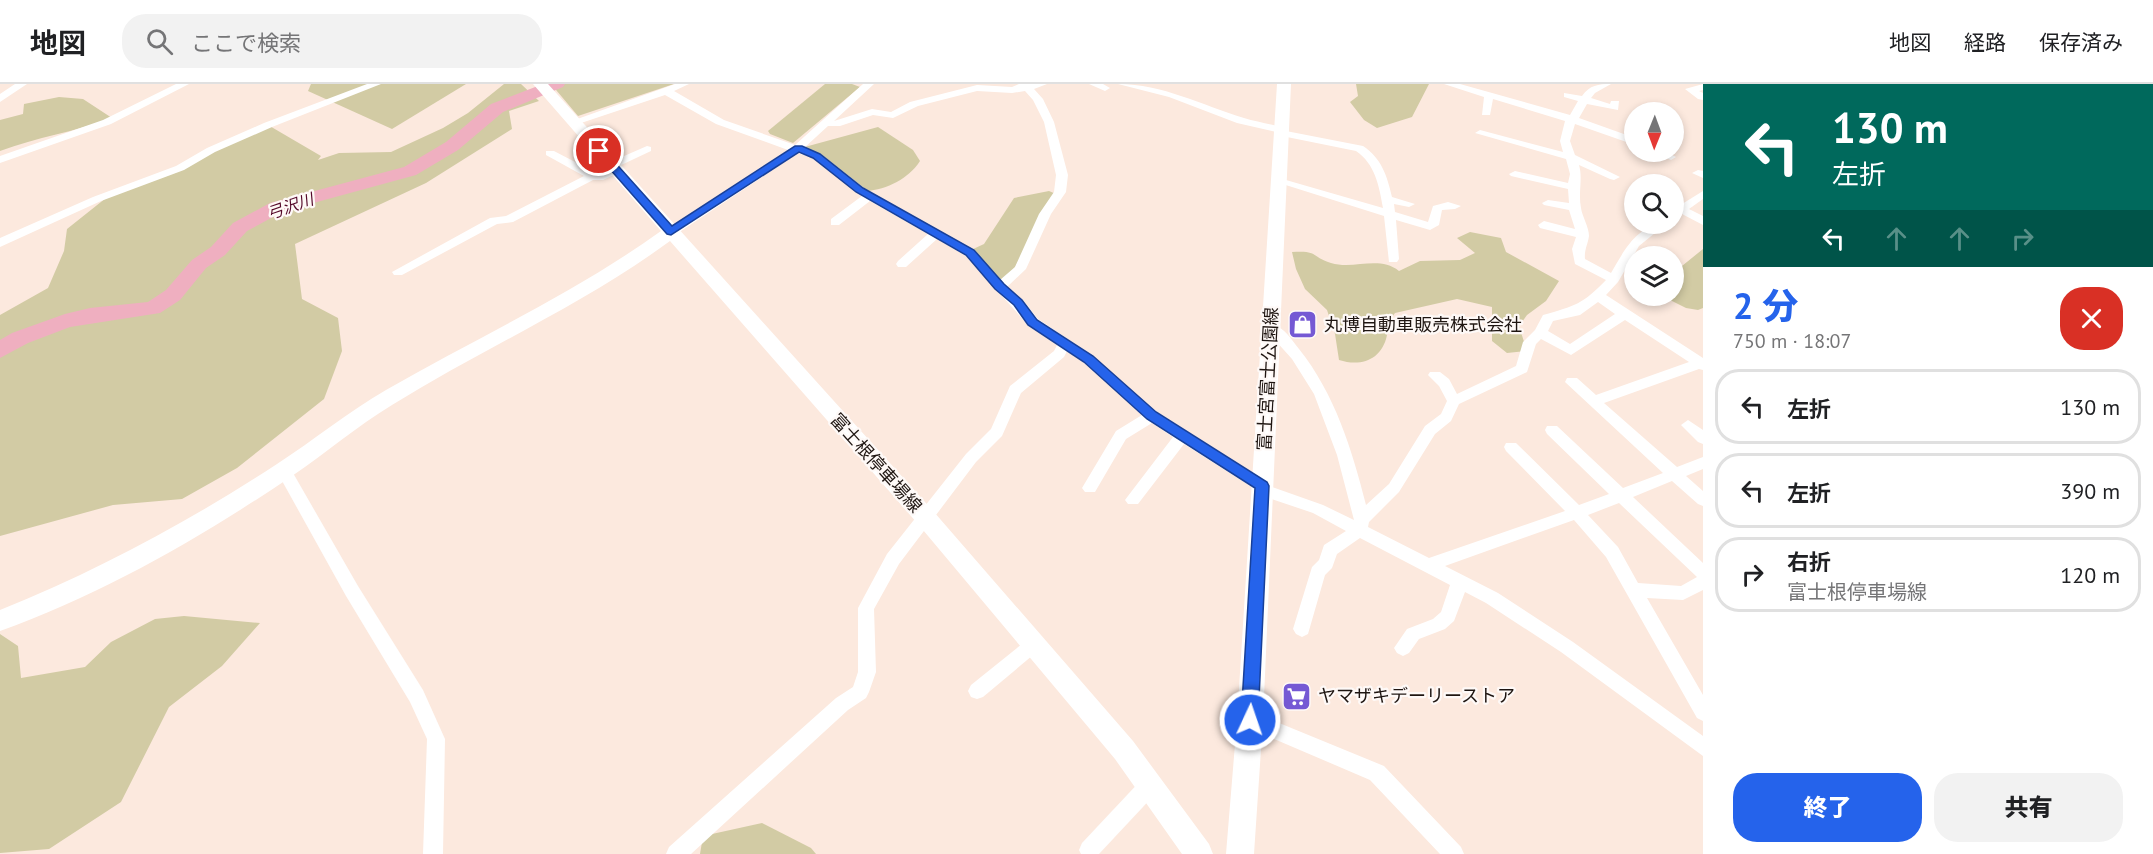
<!DOCTYPE html>
<html lang="ja">
<head>
<meta charset="utf-8">
<style>
  body { margin:0; font-family:"PT Sans","Noto Sans JP",sans-serif; background:#f2f2f2; color:#202124; height:100vh; display:flex; flex-direction:column; font-size:22px; white-space:nowrap }
  * { box-sizing:border-box; margin:0 }
  p { font-size:20px; color:#757577 }
  .icon { flex:none; width:33px; height:33px; fill:none; stroke:currentColor; stroke-width:2; stroke-linecap:round; stroke-linejoin:round }
  .map { position:relative; flex:1; overflow:hidden }
  .details { display:flex; flex-direction:column; background:#fff; width:450px }
  .details>* { flex:none }
  .top-card { background:#00695c; color:#fff; overflow:hidden }
  .needle { width:39px; rotate:181deg }
  .buttons { position:absolute; left:1624px; top:18px; display:grid; gap:12px }
  .buttons a { display:grid; place-items:center; width:60px; height:60px; border-radius:50%; background:#fff; box-shadow:0 3px 9px #0003; font-size:30px }
  .pin { position:absolute; display:grid; place-items:center; width:51px; height:51px; color:#fff; margin:-26px; border:3px solid #fff; border-radius:50%; box-shadow:0 2px 6px #0007 }
  .me { position:absolute; width:66px; margin:-33px; rotate:3deg; stroke-linejoin:round; filter:drop-shadow(0 0 4px #0008) }
  .turn { display:flex; align-items:center; gap:21px; height:126px; padding:0 30px; font-size:27px }
  .turn .icon { width:78px; height:78px; stroke-width:2.5 }
  .turn b { display:block; font-size:42px; line-height:51px }
  .lanes { display:flex; align-items:center; height:57px; padding:0 30px; background:#0003; justify-content:center; gap:30px; direction:ltr }
  .lanes .off { opacity:.35 }
  .round { display:grid; place-items:center; flex:none; width:63px; height:63px; border-radius:24px; background:#f2f2f2 }
  .head { display:flex; align-items:center; justify-content:space-between; height:102px; padding:0 30px }
  h1 { font-size:36px; font-weight:800; line-height:45px; color:#2563eb }
  .action { display:flex; gap:12px; margin-top:auto; padding:12px 30px }
  .action a { flex:1; height:69px; border-radius:24px; background:#2563eb; color:#fff; font-size:24px; font-weight:800; line-height:69px; text-align:center }
  .action a+a { background:#f2f2f2; color:#202124 }
  ul { padding:0; list-style:none }
  li { display:flex; align-items:center; gap:18px; height:75px; margin:0 12px 9px; padding:0 18px; border:3px solid #e0e0e0; border-radius:24px }
  li div { flex:1 }
  li b { display:block; font-size:22px }
  li em { font-style:normal }
  header { display:flex; align-items:center; gap:36px; box-sizing:border-box; height:84px; padding:0 30px; background:#fff; border-bottom:2px solid #e0e0e0 }
  header strong { font-size:28px }
  nav { display:flex; gap:33px; margin-inline-start:auto; font-size:21px }
  .search { width:420px; height:54px; background:#f2f2f2; display:flex; align-items:center; gap:15px; box-sizing:border-box; padding:0 21px; border-radius:24px; color:#757577; font-size:22px }
  main { display:flex; flex:1; min-height:0 }
  .map>svg:first-child { display:block }
  .green { fill:#d2cba4 }
  .lines { fill:none; stroke-linecap:round; stroke-linejoin:round }
  .river { fill:#efafc0; fill-rule:evenodd }
  .street { fill:#fff; fill-rule:evenodd }
  .secondary { fill:#fff; fill-rule:evenodd }
  .route { fill:#2563eb; stroke:#184099; stroke-width:1.5 }
  .labels { text-anchor:middle; stroke-width:4.5; stroke-linejoin:round; paint-order:stroke }
  .far-water-label { font-size:16px; font-style:italic; fill:#540829; stroke:#fef9f7 }
  .poi-label { font-size:18px; fill:#1e1511; stroke:#fef9f7; text-anchor:start }
  .street-label { font-size:18px; fill:#1e1511; stroke:#fef9f7 }
</style>
</head>
<body>
<header>
<strong>地図</strong>
<div class="search"><svg class="icon" aria-label="search" viewBox="0 0 24 24"><circle cx="10" cy="10" r="6"/><path d="M15 15l6 6"/></svg>ここで検索</div>
<nav><a>地図</a><a>経路</a><a>保存済み</a></nav>
</header>
<main>
<div class="map">
<svg width="1703" height="770" viewBox="0 0 1703 770">
  <rect width="100%" height="100%" fill="#fce9de"/>
  <g class="green">
    <polygon points="311,0 466,0 392,45 308,7"/>
    <polygon points="504,0 521,0 539,17 509,27 512,45 426,99 295,160 302,215 338,234 342,267 324,315 237,384 182,415 113,421 0,452 0,231 48,204 64,167 67,145 111,110 180,84 268,41 321,72 318,76 339,69 391,68 443,44 468,29"/>
    <polygon points="551,0 674,0 578,32"/>
    <polygon points="825,0 852,0 860,3 793,59 770,50 768,47"/>
    <polygon points="1356,0 1429,0 1412,33 1377,44 1364,36 1350,18 1358,12"/>
    <path d="M59,13L83,15L112,34C75,48 37,53 0,67V36L23,30L24,20Z"/>
    <path d="M878,43L913,66L920,77C909,94 887,106 866,107L801,64Z"/>
    <polygon points="1049,107 1056,110 1014,185 1000,197 971,166 984,160 1014,114"/>
    <path d="M1470,148L1501,154L1506,168L1559,197L1546,217L1527,231L1519,242L1527,267L1507,269L1492,257V223L1457,215L1395,229C1389,237 1390,241 1387,251C1382,276 1361,283 1339,276L1335,250L1327,226L1305,205L1296,185L1292,168C1319,166 1311,173 1331,179C1354,186 1379,171 1399,187L1420,177L1460,176L1475,169L1457,154Z"/>
    <polygon points="1703,165 1703,224 1698,226 1686,224 1662,212 1674,212 1674,183 1682,182"/>
    <polygon points="184,532 260,539 222,582 169,623 121,718 49,765 0,769 0,550 18,562 21,594 85,583 111,558 155,535"/>
    <polygon points="762,739 811,764 816,770 700,770 703,752"/>
  </g>
  <g class="lines">
    <polygon class="river" points="543,0 565,0 563,3 503,28 458,66 416,91 284,127 247,147 225,171 206,184 180,216 160,229 70,243 28,259 0,274 0,256 12,249 65,230 90,224 148,218 166,206 192,176 211,163 233,139 270,119 404,83 446,58 491,20"/>
    <g class="street">
      <polygon points="15,0 27,0 0,18 0,10"/>
      <polygon points="176,0 189,0 111,40 0,79 0,72 103,36"/>
      <polygon points="367,0 381,0 272,43 215,68 184,86 101,117 0,163 0,154 93,113 176,82 207,64 264,39"/>
      <path d="M675,0H689L674,7L724,36L795,61L863,0H874L834,37L872,25L891,28L910,18L977,1L1012,3L1019,0H1047L1034,5L1043,15L1054,38L1068,91L1066,108L1051,130L1026,185L1007,203L1023,216L1038,235L1093,272L1126,303L1157,328L1267,398L1269,402L1323,421L1354,436L1337,371L1314,310L1292,275L1265,245L1272,240C1285,244 1291,255 1299,265C1335,310 1352,366 1366,421L1389,400L1425,342L1441,330L1447,317L1439,302L1428,291L1430,288H1440L1449,295L1457,310L1516,282L1523,258L1535,246L1543,231C1575,222 1583,220 1606,196L1575,180L1572,165L1576,153L1540,144L1538,141L1544,137L1575,145L1569,126L1544,121L1542,119L1548,116L1569,119L1568,105L1511,92L1509,90L1515,87L1568,99L1570,90L1566,75L1475,49L1480,46L1563,68L1560,57L1565,37L1493,15L1490,31H1482L1484,13L1444,0H1460L1570,31L1578,17L1564,13V9L1582,12C1590,1 1598,0 1611,0L1595,9L1591,14L1610,20L1611,17H1619L1618,26L1587,20L1579,34L1635,54V61L1575,40L1570,57L1575,71L1620,93L1614,96L1610,95L1579,81C1583,94 1578,109 1581,124C1582,132 1589,143 1589,152C1588,160 1584,166 1585,175L1611,189C1624,167 1637,140 1666,140L1639,162L1618,198L1606,211L1703,274V286L1699,285L1604,319L1677,383L1703,373V385L1686,392L1703,407V422L1698,420L1672,397L1633,413L1703,479V506L1683,516L1647,514L1703,611V637L1697,634L1606,473L1574,436L1445,482L1498,509L1573,558L1703,652V672L1561,568L1486,519L1465,508L1454,537L1445,545L1419,555L1409,569L1403,572L1397,569L1394,564L1407,545L1433,535L1441,528L1450,501L1360,454L1337,470L1332,484L1325,491L1308,550L1302,553L1296,550L1293,545L1312,483L1319,476L1324,461L1346,447L1313,429L1257,410L1255,405L1184,360L1138,420H1128L1125,416L1128,412L1173,353L1152,339L1126,355L1095,408H1085L1082,404L1116,347L1142,331L1083,278L1067,267L1064,273L1021,309L1002,352L976,378L899,480L874,525L876,588L869,608L866,614L848,626L691,770H666L669,763L836,614L853,603L858,588V524L887,470L966,370L991,345L1010,302L1054,267L1057,261L1028,241L966,172L937,155L906,183H898L896,180L898,177L928,150L870,117L839,141H831V135L862,112L813,74L798,69L675,151H667V145L788,66L716,40L665,11L578,40L569,38ZM977,7L1012,9L1025,7L1033,16L1044,38L1056,91L1054,108L1039,130L1015,183L1000,196L974,166L864,104L821,70L804,64L828,42H840L873,31L893,34L918,22ZM1598,218L1615,230L1570,260L1548,247L1553,237L1580,231ZM1625,236L1689,278L1596,311L1577,294H1567L1565,298L1663,389L1623,404L1557,342H1547L1545,346L1547,350L1609,410L1579,421L1516,359H1506L1504,363L1506,367L1565,427L1429,474L1368,443L1369,438L1399,408L1435,350L1451,337L1459,320L1527,288L1536,260L1541,255L1571,271ZM1619,419L1697,493L1681,502L1638,499L1618,463L1588,431Z"/>
      <polygon points="1089,0 1103,0 1110,4 1105,7"/>
      <path d="M1118,0C1163,0 1201,21 1244,34C1257,38 1271,40 1285,44L1286,47L1363,62C1381,74 1387,91 1392,113L1415,120L1409,123L1394,120L1395,128L1428,138L1433,122L1448,118L1461,122L1455,125L1442,126L1439,141L1430,146L1396,136L1399,175L1397,178H1389L1384,132L1273,97L1279,94L1383,124C1379,101 1375,80 1356,67L1277,51L1276,48L1237,39L1169,13Z"/>
      <polygon points="1703,0 1703,6 1699,7 1703,9 1703,16 1698,15 1685,5"/>
      <polygon points="647,62 651,63 651,67 617,83 622,86 620,88 603,96 593,96 513,138 497,140 402,191 394,191 392,188 490,134 506,132 584,92 546,71 546,67 554,67 598,90 611,84 606,81 608,79"/>
      <polygon points="1653,68 1667,68 1676,73 1671,76"/>
      <polygon points="1698,86 1703,87 1703,94 1692,89"/>
      <polygon points="1703,107 1703,115 1689,125 1703,132 1703,141 1682,130 1674,134 1674,125"/>
      <polygon points="1688,336 1703,346 1703,360 1698,358 1681,341"/>
      <polygon points="284,380 289,382 358,502 423,606 445,655 443,770 423,770 427,655 410,618 346,512 276,386 279,382"/>
      <polygon points="1033,553 1039,556 1042,561 1039,566 983,613 977,615 971,613 968,607 971,601 1027,556"/>
      <polygon points="1250,627 1384,682 1461,763 1464,770 1440,770 1370,696 1244,642 1241,636 1244,630"/>
      <polygon points="1150,692 1157,694 1160,701 1157,708 1099,770 1081,770 1079,766 1082,759 1143,694"/>
    </g>
    <g class="secondary">
      <path d="M533,0H548L934,428L1133,657L1209,760L1213,770H1182L1115,675L918,440L670,157C583,221 484,264 392,321C357,342 326,369 292,392C202,453 103,510 0,547V526C97,487 190,437 277,380C314,356 348,328 386,306C478,253 575,209 661,147Z"/>
      <polygon points="1277,0 1291,0 1263,636 1254,770 1226,770 1237,636"/>
    </g>
  </g>
  <polygon class="route" points="795,62 802,62 820,70 863,104 974,166 1004,200 1022,216 1037,236 1093,272 1156,328 1267,398 1269,402 1258,636 1256,641 1250,644 1244,641 1241,636 1255,404 1147,335 1084,278 1028,241 1014,221 995,205 966,171 856,108 813,74 799,68 671,151 667,150 594,67 603,65 672,142"/>
  <defs>
    <symbol id="shop-square" viewBox="-11 -11 22 22"><rect x="-9" y="-9" width="18" height="18" rx="4" fill="#7559d4" stroke="#fef9f7"/><path d="M-5-2.5h2.3a2.7 3.5 0 0 1 5.4 0H5L5.5 6h-11ZM-1.5-2.5h3a1.5 2.3 0 0 0-3 0Z" fill="#fff"/></symbol>
    <symbol id="supermarket-square" viewBox="-11 -11 22 22"><rect x="-9" y="-9" width="18" height="18" rx="4" fill="#7559d4" stroke="#fef9f7"/><path d="M-6-5.5h2.5l.6 2H6L4.5 2H-2.5L-4.4-4H-6ZM-1.5 3.2a1.3 1.3 0 1 0 .1 0ZM3 3.2a1.3 1.3 0 1 0 .1 0Z" fill="#fff"/></symbol>
  </defs>
  <g fill-rule="evenodd">
    <use href="#shop-square" x="1286" y="224" width="33" height="33"/>
    <use href="#supermarket-square" x="1280" y="596" width="33" height="33"/>
  </g>
  <g class="labels">
    <g class="far-water-label">
      <text transform="translate(290 122) rotate(-19)" y="6">弓沢川</text>
    </g>
    <g class="poi-label">
      <text x="1324" y="247">丸博自動車販売株式会社</text>
      <text x="1318" y="618">ヤマザキデーリーストア</text>
    </g>
    <g class="street-label">
      <text transform="translate(1268 295) rotate(-87)" y="6">富士宮富士公園線</text>
      <text transform="translate(876 379) rotate(48)" y="6">富士根停車場線</text>
    </g>
  </g>
</svg>
<div class="buttons">
<a><svg class="needle" viewBox="-14 -14 28 28"><path d="M0-13l5 13h-10z" fill="#e53935"/><path d="M0 13l5-13h-10z" fill="#757577"/></svg></a>
<a><svg class="icon" aria-label="search" viewBox="0 0 24 24"><circle cx="10" cy="10" r="6"/><path d="M15 15l6 6"/></svg></a>
<a><svg class="icon" aria-label="layers" viewBox="0 0 24 24"><path d="M12 4l9 5-9 5-9-5zM3 14l9 5 9-5"/></svg></a>
</div>
<div class="pin" style="left:599px;top:67px;background:#d93025"><svg class="icon" aria-label="arrive" viewBox="0 0 24 24"><path d="M6 21V4h12l-3 4 3 4H6"/></svg></div>
<svg class="me" style="left:1250px;top:636px" viewBox="-20 -20 40 40"><circle r="17" fill="#2563eb" stroke="#fff" stroke-width="3"/><path d="M0-11L8 9 0 5-8 9z" fill="#fff"/></svg>
</div>
<section class="details">
<div class="top-card">
<div class="turn"><svg class="icon" aria-label="left" viewBox="0 0 24 24"><path d="M17 20v-9H6M10 6l-5 5 5 5"/></svg><div><b>130 m</b>左折</div></div>
<div class="lanes"><svg class="icon" aria-label="left" viewBox="0 0 24 24"><path d="M17 20v-9H6M10 6l-5 5 5 5"/></svg><svg class="icon off" aria-label="ahead" viewBox="0 0 24 24"><path d="M12 20V5M6 11l6-6 6 6"/></svg><svg class="icon off" aria-label="ahead" viewBox="0 0 24 24"><path d="M12 20V5M6 11l6-6 6 6"/></svg><svg class="icon off" aria-label="right" viewBox="0 0 24 24"><path d="M7 20v-9h11M14 6l5 5-5 5"/></svg></div>
</div>
<div class="head"><div><h1>2 分</h1><p>750 m · 18:07</p></div><a class="round" style="background:#d93025;color:#fff"><svg class="icon" aria-label="close" viewBox="0 0 24 24"><path d="M6 6l12 12M18 6L6 18"/></svg></a></div>
<ul>
<li><svg class="icon" aria-label="left" viewBox="0 0 24 24"><path d="M17 20v-9H6M10 6l-5 5 5 5"/></svg><div><b>左折</b></div><em>130 m</em></li>
<li><svg class="icon" aria-label="left" viewBox="0 0 24 24"><path d="M17 20v-9H6M10 6l-5 5 5 5"/></svg><div><b>左折</b></div><em>390 m</em></li>
<li><svg class="icon" aria-label="right" viewBox="0 0 24 24"><path d="M7 20v-9h11M14 6l5 5-5 5"/></svg><div><b>右折</b><p>富士根停車場線</p></div><em>120 m</em></li>
</ul>
<div class="action"><a>終了</a><a>共有</a></div>
</section>
</main>
</body>
</html>
